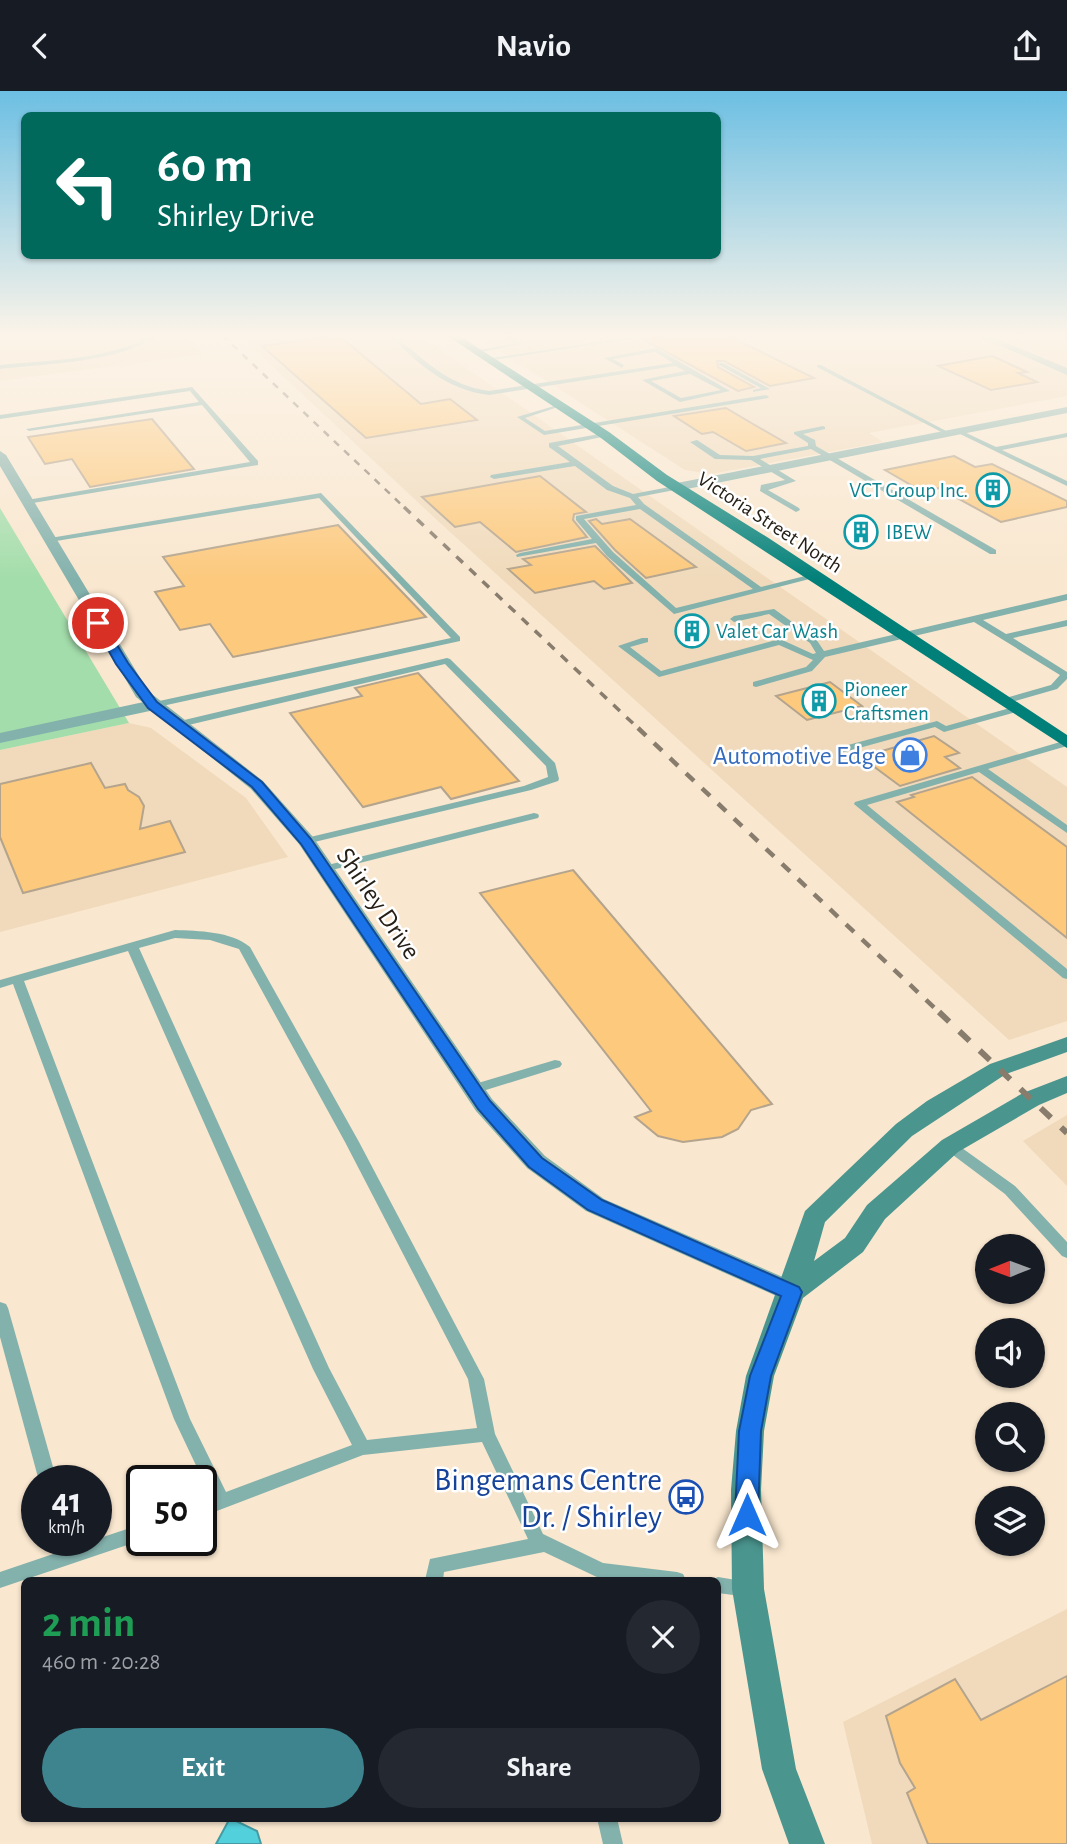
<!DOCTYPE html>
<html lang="en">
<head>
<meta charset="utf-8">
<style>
  body { margin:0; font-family:"Alegreya Sans",sans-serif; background:#242831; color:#f1f3f6; height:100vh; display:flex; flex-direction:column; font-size:26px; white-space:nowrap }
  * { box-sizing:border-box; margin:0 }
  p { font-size:23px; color:#9ea1a6 }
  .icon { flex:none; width:38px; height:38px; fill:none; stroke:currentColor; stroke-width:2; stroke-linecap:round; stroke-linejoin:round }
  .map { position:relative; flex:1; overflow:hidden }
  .sheet { position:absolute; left:21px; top:1486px; width:700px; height:245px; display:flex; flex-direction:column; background:#171b24; border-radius:10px; box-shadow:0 2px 5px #0004 }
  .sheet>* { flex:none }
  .guide { position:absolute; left:21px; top:21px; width:700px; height:147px; border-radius:10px; box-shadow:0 2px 5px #0004; background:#00695c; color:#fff; overflow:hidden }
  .needle { width:46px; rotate:269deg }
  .fabs { position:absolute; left:975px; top:1143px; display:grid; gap:14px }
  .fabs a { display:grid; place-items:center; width:70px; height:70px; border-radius:50%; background:#171b24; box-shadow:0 2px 5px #0004; font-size:35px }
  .speed { position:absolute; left:21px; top:1374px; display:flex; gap:14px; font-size:35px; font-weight:700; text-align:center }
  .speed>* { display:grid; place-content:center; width:91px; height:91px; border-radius:50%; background:#171b24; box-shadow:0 2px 5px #0004; line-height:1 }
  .speed small { font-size:18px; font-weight:400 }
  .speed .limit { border:4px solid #111; border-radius:10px; background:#fff; color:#111 }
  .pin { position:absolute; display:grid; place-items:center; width:60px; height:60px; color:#fff; margin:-30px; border:4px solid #fff; border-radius:50%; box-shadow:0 2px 7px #0007 }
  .me { position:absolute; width:77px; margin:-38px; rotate:0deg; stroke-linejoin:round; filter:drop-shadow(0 0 5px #0008) }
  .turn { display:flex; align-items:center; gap:24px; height:147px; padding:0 21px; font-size:32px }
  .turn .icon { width:91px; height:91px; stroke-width:2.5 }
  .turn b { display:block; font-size:49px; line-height:60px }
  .round { display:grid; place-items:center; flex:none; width:74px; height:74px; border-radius:37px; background:#242831 }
  .overview { display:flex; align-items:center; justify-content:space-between; height:119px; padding:0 21px }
  h1 { font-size:42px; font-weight:700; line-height:52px; color:#1e9e55 }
  .button { display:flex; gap:14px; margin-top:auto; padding:14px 21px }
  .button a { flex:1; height:80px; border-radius:42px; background:#3e848f; color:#fff; font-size:28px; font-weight:700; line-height:80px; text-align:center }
  .button a+a { background:#242831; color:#f1f3f6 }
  header { display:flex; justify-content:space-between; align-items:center; height:91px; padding:0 21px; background:#171b24; font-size:32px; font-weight:700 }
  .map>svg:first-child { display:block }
  .built { fill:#f0dabb }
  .green { fill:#a3ddab }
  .water { fill:#52d0dc; stroke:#459ba1; stroke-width:2 }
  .building { fill:#fcc97d; stroke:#b4a48d; stroke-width:2 }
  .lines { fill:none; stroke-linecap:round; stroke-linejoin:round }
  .service { fill:#83b1ac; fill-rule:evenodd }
  .minor { fill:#83b1ac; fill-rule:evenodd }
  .tertiary { fill:#83b1ac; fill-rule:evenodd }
  .secondary { fill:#4a958e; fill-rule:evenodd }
  .primary { fill:#018079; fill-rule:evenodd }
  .rail-far3 { stroke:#887c6d; stroke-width:2.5; stroke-dasharray:7 7; stroke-linecap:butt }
  .rail-far2 { stroke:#887c6d; stroke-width:3.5; stroke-dasharray:9 9; stroke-linecap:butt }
  .rail-far1 { stroke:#887c6d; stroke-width:4.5; stroke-dasharray:11 11; stroke-linecap:butt }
  .rail { stroke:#887c6d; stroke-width:6; stroke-dasharray:14 14; stroke-linecap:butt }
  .route { fill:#1a73e8; stroke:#114b97; stroke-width:2 }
  .labels { text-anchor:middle; stroke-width:5; stroke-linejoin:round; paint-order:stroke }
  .far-culture-label { font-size:21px; fill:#0d838f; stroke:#fff; text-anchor:start }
  .far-street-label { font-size:21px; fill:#262017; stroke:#fff }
  .shop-label { font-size:26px; fill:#366cbe; stroke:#fff; text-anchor:end }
  .street-label { font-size:26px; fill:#262017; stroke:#fff }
  .near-transit-label { font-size:32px; fill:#164399; stroke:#fff; text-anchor:end }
</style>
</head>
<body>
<header><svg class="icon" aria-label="back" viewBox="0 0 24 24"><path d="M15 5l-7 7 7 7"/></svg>Navio<svg class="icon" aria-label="share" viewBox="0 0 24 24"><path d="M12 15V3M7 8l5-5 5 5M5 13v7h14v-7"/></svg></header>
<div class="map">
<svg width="1067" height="1753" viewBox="0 0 1067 1753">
  <rect width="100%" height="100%" fill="#f9e7cf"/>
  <g class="built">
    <polygon points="0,244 186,244 203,263 0,290"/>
    <polygon points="239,244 419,244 1067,696 1067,930 1009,949 438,430"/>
    <polygon points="475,244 1067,244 1067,305 869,342 883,351 711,383 685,379"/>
    <polygon points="129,632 151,637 246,707 288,766 0,841 0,659"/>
    <polygon points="1067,1024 1067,1095 1023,1050"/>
    <polygon points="1067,1518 1067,1753 872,1753 843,1631"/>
  </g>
  <polygon class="green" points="0,417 129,632 0,659"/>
  <polygon class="water" points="230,1727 257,1740 261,1753 216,1753"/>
  <g class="building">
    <polygon points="338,244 421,313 450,308 477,329 366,347 262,255"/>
    <polygon points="675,244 727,244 814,287 770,295 724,270 717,270 718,276 754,296 738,300 644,249"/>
    <polygon points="992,265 1027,281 1018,282 1037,291 991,299 938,275"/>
    <polygon points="726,317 753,333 786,352 746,360 713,341 702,343 674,325"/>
    <polygon points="152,328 194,378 90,396 72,368 45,373 28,346"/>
    <polygon points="954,365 975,376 992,373 1067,410 1067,416 1001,431 939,397 923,401 885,379"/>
    <polygon points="540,385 586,421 574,423 573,429 587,446 516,461 480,431 455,436 422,406"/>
    <polygon points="596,428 602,433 630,428 696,476 646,487 615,459 589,430"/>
    <polygon points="338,434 426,526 233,566 210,533 180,539 155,501 184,495 163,466"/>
    <polygon points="595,455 632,492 604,498 594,490 535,502 508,478 531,474 523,468"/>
    <polygon points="418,582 519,690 451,708 441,696 363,716 290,622 362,605 355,597"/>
    <polygon points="830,591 862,615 807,629 776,605"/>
    <polygon points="934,645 959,662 945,666 960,677 900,695 861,666"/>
    <polygon points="91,672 105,697 125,693 128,699 139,706 144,715 140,738 170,730 185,761 23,802 0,746 0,693"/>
    <polygon points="972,686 1067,756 1067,847 897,711 914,706 911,704"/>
    <polygon points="573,779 772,1013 751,1019 738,1038 722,1046 683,1051 658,1045 635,1026 651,1020 480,802"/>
    <polygon points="1067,1585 1067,1753 928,1753 907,1702 915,1697 900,1672 886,1625 955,1588 981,1629"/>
  </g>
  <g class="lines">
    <g class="service">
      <path d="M148,244L157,245C122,271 44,273 0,278V274C47,269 108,269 149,245Z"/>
      <path d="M389,244H395C424,269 449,295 489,300L673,272L655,261L613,268L624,274L622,277L604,267L656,257L730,300L680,311L642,289L685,280L675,275L489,304C447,299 418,273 389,244ZM690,283L721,299L681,307L651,290Z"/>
      <polygon points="501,244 508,244 524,253 477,262 474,260 515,252"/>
      <polygon points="643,244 656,244 488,270 485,268"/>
      <polygon points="719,272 723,272 770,298 753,301 753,299 761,297 719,274"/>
      <polygon points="817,274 821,274 950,342 945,343 817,276"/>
      <polygon points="192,296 258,370 258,374 27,413 23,411 27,409 250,371 202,314 29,340 26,338 199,311 190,300 0,328 0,324"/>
      <polygon points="766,304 769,306 768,307 544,344 517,326 561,313 561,315 525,327 545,340"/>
      <polygon points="823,335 825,336 825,338 803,343 815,349 816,355 996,459 996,463 990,463 811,358 760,368 796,390 768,399 799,417 800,419 796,421 760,400 761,394 785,389 751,369 715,368 690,351 697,349 720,364 753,365 808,355 808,352 794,343 794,341"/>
      <polygon points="956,339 960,339 996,356 1067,342 1067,346 1002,359 1067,390 1067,395 956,341"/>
      <path d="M605,342L609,344L607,345L558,355L613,395L633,403L680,394V398L638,406L644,413L761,496L817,482L821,485L674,523L607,465L596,452L517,466L516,464L520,462L592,448L576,429V425L636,414L630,407L607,399L575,375L494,388L490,386L491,384L570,371L549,356V352ZM640,418L753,498L676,517L613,461L584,428Z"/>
      <polygon points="321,402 460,546 460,550 153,617 148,614 150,612 451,547 319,407 50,451 46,449 50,447"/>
      <polygon points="1067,503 1067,509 983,529 1006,543 1067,529 1067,535 1013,547 1067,581 1067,588 1057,598 1005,613 1000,610 1002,608 1051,594 1060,584 974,531 825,566 812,580 756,596 753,595 753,591 806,576 813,569 779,554 659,586 618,555 642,547 648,547 648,551 630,556 661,580 780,548 813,563 816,562 810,552 769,523 734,531 730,528 734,525 774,518 816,548 824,560"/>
      <polygon points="447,567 450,568 555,672 559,688 558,690 531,699 306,753 302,752 300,750 302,748 524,695 548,686 546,675 445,573 180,636 175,633 180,630"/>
      <polygon points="1017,615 1020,616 1020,620 944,641 935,636 841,662 836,659 837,657 937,630 946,635"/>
      <polygon points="1067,649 1067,655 988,678 1067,734 1067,742 979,681 867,714 1067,878 1067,888 1063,887 854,713 855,711"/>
      <polygon points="534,722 538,723 539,725 538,727 324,781 318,778 320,776"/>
      <path d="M175,839C198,840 231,840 250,856L359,1051L484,1288L495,1343L543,1443L603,1472L677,1481L683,1483L686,1489L601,1488L544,1461L444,1481L443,1489H425L430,1468L528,1448L482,1351L363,1364L201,1426V1410L211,1406L174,1328L13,893L0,897V889ZM175,847L210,849L239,858L345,1051L468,1288L477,1337L367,1349L329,1277L139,857ZM128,860L313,1278L352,1354L226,1401L190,1328L24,890Z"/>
      <polygon points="555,969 560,970 562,973 560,976 473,1003 468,1001 466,998 468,995"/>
      <polygon points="950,1050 955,1052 1015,1095 1067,1151 1067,1167 1062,1165 1005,1103 945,1058 943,1055 945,1052"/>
      <polygon points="0,1211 6,1213 8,1217 57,1390 39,1390 0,1246"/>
      <polygon points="142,1433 142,1449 0,1497 0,1481 59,1461 56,1449 74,1449 76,1455"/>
      <polygon points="718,1486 754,1492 757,1498 754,1504 748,1506 718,1502 718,1489 711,1489"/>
      <polygon points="597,1727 617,1727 623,1753 603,1753"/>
    </g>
    <g class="minor">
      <polygon points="975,244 988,244 1067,277 1067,284"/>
      <polygon points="1067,316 1067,322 677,400 671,396 677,392"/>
      <polygon points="153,609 159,610 159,618 0,652 0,642"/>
    </g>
    <polygon class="tertiary" points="0,360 6,364 148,600 263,690 313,746 492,1008 545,1065 604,1108 801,1194 805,1201 801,1208 792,1211 783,1208 586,1120 527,1077 476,1020 299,753 251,698 136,606 0,375"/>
    <polygon class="secondary" points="1067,946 1067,961 1006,983 912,1045 825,1131 814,1170 845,1147 867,1114 942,1049 1023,1002 1067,985 1067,1002 1039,1014 958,1061 885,1128 863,1161 803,1207 774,1285 764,1340 761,1399 764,1498 796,1678 825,1753 789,1753 762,1678 732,1498 731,1399 736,1340 746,1285 805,1120 896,1033 927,1010 990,973"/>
    <polygon class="primary" points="446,244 458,244 609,341 667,384 767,446 1067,644 1067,657 657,390 601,347"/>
    <polyline class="rail-far3" points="222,244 405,417"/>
    <polyline class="rail-far2" points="404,416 640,639"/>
    <polyline class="rail-far1" points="638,637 941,923"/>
    <polyline class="rail" points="939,921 1067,1042"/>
  </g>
  <linearGradient id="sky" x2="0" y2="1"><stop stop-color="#6cbfe3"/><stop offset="0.5" stop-color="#fcf4e9"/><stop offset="1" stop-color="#fcf4e9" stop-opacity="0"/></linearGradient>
  <rect width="1067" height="489" fill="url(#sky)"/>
  <polygon class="route" points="94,529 102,529 128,572 157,611 262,691 311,748 490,1010 542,1067 602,1109 799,1196 802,1201 771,1285 761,1340 758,1424 755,1431 747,1434 739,1431 735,1424 739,1340 750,1285 781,1205 588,1119 529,1076 478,1018 301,753 252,696 148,617 116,573 93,532"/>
  <defs>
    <symbol id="building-ring" viewBox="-11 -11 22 22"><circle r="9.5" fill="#fff" stroke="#0f9aa8" stroke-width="1.5"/><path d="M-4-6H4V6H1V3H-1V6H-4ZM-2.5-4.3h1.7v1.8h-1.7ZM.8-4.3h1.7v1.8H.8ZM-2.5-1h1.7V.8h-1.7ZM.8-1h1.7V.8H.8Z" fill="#0f9aa8"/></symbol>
    <symbol id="shop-ring" viewBox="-11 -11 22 22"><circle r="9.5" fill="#fff" stroke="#3f7fe0" stroke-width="1.5"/><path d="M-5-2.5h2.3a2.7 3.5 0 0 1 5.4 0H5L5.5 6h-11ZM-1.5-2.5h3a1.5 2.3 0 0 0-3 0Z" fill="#3f7fe0"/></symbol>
    <symbol id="bus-ring" viewBox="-11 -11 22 22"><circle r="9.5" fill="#fff" stroke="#1a4fb4" stroke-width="1.5"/><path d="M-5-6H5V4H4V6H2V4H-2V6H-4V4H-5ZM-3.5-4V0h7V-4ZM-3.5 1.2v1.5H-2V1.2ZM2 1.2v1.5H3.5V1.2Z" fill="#1a4fb4"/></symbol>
  </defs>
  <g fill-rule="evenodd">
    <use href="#building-ring" x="974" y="380" width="38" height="38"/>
    <use href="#building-ring" x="842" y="422" width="38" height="38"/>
    <use href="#building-ring" x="673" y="521" width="38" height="38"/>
    <use href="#building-ring" x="800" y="591" width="38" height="38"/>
    <use href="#shop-ring" x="891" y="645" width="38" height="38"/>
    <use href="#bus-ring" x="667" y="1387" width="38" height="38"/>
  </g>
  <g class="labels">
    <g class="far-culture-label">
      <text x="968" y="406" text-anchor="end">VCT Group Inc.</text>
      <text x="886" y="448">IBEW</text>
      <text x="716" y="547">Valet Car Wash</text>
      <text x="844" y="605">Pioneer<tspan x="844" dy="24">Craftsmen</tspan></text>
    </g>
    <g class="far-street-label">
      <text transform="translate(770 431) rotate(33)" y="7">Victoria Street North</text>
    </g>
    <g class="shop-label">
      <text x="886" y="673">Automotive Edge</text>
    </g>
    <g class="street-label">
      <text transform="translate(379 812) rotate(56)" y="9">Shirley Drive</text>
    </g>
    <g class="near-transit-label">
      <text x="662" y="1399">Bingemans Centre<tspan x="662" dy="37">Dr. / Shirley</tspan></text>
    </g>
  </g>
</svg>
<div class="fabs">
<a><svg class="needle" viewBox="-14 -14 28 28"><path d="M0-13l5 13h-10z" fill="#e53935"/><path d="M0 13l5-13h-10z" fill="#9ea1a6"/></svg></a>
<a><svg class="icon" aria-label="sound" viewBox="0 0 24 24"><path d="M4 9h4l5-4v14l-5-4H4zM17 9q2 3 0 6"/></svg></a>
<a><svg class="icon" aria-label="search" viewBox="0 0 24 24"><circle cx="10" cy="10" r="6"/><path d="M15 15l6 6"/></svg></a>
<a><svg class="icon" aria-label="layers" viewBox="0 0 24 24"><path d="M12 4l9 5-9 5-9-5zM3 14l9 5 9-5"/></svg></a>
</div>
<div class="speed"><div>41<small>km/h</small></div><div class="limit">50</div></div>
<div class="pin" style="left:98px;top:532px;background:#d93025"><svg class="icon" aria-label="arrive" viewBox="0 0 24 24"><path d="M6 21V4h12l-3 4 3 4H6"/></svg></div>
<svg class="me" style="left:747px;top:1424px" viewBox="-20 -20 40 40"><path d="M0-17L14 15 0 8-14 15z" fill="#1a73e8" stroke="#fff" stroke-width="4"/></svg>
<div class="guide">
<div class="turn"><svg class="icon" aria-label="left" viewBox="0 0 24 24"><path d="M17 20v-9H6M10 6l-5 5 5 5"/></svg><div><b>60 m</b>Shirley Drive</div></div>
</div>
<section class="sheet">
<div class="overview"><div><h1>2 min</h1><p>460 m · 20:28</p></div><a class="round"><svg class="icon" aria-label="close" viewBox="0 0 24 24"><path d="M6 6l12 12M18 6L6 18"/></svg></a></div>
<div class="button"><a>Exit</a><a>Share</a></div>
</section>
</div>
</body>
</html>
